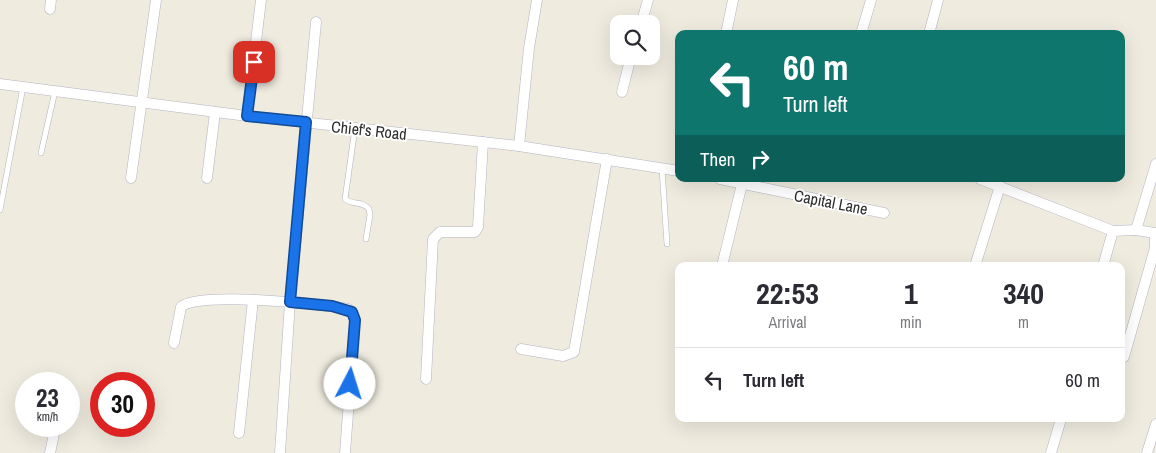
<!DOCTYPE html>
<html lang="en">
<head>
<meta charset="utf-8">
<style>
  body { margin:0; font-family:"Archivo Narrow",sans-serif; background:#f2f2f3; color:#2b2b33; height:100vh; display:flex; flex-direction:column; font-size:19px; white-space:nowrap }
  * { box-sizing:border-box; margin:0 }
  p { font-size:16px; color:#7c7c81 }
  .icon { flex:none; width:28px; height:28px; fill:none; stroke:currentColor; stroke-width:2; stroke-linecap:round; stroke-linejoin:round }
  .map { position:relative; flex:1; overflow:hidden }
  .side { position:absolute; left:675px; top:262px; width:450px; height:160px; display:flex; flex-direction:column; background:#fff; border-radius:10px; box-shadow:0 5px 20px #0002 }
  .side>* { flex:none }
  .guide { position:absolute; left:675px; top:30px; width:450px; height:152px; border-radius:10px; box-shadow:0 5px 20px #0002; background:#0f766e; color:#fff; overflow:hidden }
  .controls { position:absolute; left:610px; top:15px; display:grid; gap:10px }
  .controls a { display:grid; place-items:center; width:50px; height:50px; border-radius:10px; background:#fff; box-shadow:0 5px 20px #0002; font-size:25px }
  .speed { position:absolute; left:15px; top:372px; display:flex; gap:10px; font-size:25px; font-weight:700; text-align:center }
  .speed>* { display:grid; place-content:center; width:65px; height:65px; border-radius:50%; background:#fff; box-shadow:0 5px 20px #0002; line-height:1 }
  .speed small { font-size:12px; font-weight:400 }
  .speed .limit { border:8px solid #d22; background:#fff; color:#111 }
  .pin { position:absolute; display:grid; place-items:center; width:42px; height:42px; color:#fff; margin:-21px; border-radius:10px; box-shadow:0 2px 8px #0006 }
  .me { position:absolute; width:55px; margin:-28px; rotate:5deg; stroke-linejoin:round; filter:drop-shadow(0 0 4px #0008) }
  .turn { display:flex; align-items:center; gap:18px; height:105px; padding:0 25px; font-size:22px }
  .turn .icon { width:65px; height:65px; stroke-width:2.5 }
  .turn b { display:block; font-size:35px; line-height:42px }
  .then { display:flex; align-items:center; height:48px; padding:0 25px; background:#0003; gap:10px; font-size:19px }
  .eta { display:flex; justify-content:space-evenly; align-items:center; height:85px; text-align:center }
  .eta b { font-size:30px; font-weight:800; line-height:35px }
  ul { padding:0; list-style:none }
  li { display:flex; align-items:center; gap:15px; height:65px; padding:0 25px; border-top:1px solid #e1e1e2 }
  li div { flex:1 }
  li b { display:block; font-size:19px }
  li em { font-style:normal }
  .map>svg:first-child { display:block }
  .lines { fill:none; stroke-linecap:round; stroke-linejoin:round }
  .service-casing { stroke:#b3b3c2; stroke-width:6 }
  .minor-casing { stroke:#b3b3c2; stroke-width:11 }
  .service { stroke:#fff; stroke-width:5 }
  .minor { stroke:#fff; stroke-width:10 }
  .route-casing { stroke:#114b97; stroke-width:12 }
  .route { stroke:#1a73e8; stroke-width:9 }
  .labels { text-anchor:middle; stroke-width:4; stroke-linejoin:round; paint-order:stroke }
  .street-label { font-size:16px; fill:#2d2d2d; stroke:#fff }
</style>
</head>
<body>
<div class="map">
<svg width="1156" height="453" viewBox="0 0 1156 453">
  <rect width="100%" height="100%" fill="#efebdf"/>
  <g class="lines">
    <defs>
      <g id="service">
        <path d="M355,128L345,199C352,205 363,201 369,209L370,215L366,239"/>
        <polyline points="41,153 55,91"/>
        <polyline points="662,169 667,244"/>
        <polyline points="0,210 23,87"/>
      </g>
      <g id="minor">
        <polyline points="50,9 51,0"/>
        <polyline points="641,24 648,0"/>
        <polyline points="726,34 733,0"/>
        <polyline points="861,34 871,0"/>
        <polyline points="929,34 938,0"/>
        <polyline points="0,84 247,116 519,146 679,171"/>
        <polyline points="622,92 631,56"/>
        <polyline points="247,116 261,0"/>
        <polyline points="519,146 529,48 537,0"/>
        <polyline points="131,178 156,0"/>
        <polyline points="207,178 215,112"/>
        <polyline points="720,179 884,213"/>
        <polyline points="980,179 1113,231"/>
        <polyline points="722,266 742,184"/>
        <polyline points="975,266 1000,186"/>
        <polyline points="1103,266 1113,231 1136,230"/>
        <path d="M174,343L181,307C198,291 322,304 348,309L352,312L355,320L345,453"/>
        <polyline points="521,349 563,356 574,352 607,159"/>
        <polyline points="1124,357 1155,248 1155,233 1136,230 1156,164"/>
        <polyline points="426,379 433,239 440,232 475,232 478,227 483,142"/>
        <polyline points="239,433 253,300"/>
        <polyline points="50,453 55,429"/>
        <polyline points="280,453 290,302 316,22"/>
        <polyline points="1051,453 1061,419"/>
        <polyline points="1147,453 1156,424"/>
      </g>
    </defs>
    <use href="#service" class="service-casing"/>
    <use href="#minor" class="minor-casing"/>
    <use href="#service" class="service"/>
    <use href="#minor" class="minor"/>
  </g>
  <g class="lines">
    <defs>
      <polyline id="route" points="254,62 247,116 306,122 290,302 332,306 352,312 355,320 350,384"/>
    </defs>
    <use href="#route" class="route-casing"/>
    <use href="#route" class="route"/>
  </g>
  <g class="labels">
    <g class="street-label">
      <text transform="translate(369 130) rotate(6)" y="6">Chief's Road</text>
      <text transform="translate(831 202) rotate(11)" y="6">Capital Lane</text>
    </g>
  </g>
</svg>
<div class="controls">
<a><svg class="icon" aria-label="search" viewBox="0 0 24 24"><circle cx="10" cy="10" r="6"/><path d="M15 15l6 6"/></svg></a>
</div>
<div class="speed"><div>23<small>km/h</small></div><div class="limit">30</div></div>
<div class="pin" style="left:254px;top:62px;background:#d93025"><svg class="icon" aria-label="arrive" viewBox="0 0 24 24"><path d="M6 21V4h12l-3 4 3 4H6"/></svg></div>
<svg class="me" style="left:350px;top:384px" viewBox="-20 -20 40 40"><circle r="19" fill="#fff"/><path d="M0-13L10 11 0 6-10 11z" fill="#1a73e8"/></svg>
<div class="guide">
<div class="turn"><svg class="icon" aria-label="left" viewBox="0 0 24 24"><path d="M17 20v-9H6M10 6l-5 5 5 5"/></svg><div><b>60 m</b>Turn left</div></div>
<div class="then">Then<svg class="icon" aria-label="right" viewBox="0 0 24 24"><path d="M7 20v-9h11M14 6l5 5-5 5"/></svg></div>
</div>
<section class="side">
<div class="eta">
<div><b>22:53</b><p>Arrival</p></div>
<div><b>1</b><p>min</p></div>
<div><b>340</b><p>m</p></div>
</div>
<ul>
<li><svg class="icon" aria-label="left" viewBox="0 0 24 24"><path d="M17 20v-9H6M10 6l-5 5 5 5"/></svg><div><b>Turn left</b></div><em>60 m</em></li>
</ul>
</section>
</div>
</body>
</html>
